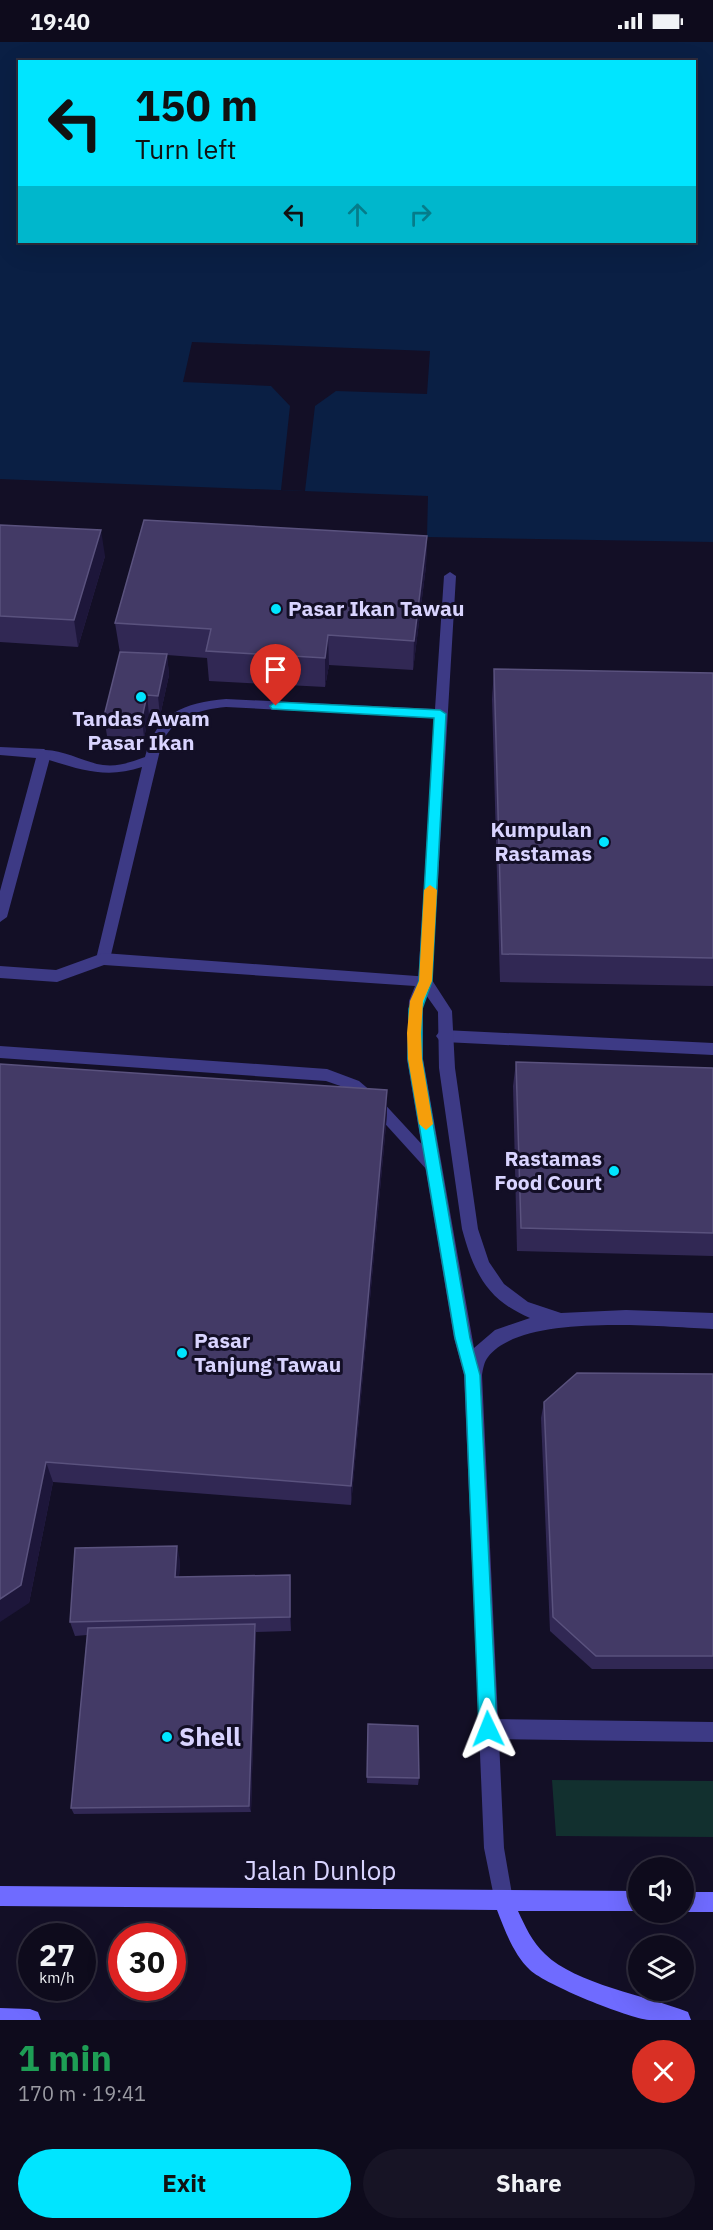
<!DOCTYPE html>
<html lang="en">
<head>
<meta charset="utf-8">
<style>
  body { margin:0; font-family:"IBM Plex Sans",sans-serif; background:#171425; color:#f1f3f6; height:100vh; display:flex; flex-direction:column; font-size:22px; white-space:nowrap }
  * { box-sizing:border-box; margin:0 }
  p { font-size:20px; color:#9b9ba3 }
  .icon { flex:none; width:33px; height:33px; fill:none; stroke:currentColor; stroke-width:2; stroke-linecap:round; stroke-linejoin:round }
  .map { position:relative; height:1978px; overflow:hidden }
  .details { display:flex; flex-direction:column; background:#0e0b1c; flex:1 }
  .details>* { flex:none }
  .banner { position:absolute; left:18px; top:18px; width:678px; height:183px; border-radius:0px; box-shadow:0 6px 24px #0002,0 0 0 2px #2e2b3b; background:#00e5ff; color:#111; overflow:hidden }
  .fabs { position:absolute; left:628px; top:1815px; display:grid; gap:12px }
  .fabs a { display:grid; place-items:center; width:66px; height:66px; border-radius:50%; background:#0e0b1c; box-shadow:0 6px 24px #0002,0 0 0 2px #2e2b3b; font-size:30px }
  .speed { position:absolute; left:18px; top:1881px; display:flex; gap:12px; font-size:30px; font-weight:700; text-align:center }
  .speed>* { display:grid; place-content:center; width:78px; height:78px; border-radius:50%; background:#0e0b1c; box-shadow:0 6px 24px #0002,0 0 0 2px #2e2b3b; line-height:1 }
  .speed small { font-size:15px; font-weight:400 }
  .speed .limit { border:9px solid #d22; background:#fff; color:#111 }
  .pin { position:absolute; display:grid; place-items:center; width:51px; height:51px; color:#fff; margin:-62px -26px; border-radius:50% 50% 50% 0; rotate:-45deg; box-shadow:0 0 6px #0007 }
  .pin .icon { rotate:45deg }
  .me { position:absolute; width:66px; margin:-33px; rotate:358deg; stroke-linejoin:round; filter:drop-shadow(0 0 4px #0008) }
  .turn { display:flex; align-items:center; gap:21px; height:126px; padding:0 18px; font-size:27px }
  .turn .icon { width:78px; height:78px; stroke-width:2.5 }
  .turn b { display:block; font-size:42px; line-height:51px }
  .lanes { display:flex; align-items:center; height:57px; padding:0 18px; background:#0003; justify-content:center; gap:30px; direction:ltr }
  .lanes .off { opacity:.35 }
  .round { display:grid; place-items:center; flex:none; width:63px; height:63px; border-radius:32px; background:#171425 }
  .headline { display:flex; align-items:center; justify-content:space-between; height:102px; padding:0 18px }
  h1 { font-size:36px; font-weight:800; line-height:45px; color:#1e9e55 }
  .primary-button { display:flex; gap:12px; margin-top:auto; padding:12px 18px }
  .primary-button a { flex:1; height:69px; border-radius:36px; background:#00e5ff; color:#111; font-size:24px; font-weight:800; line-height:69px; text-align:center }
  .primary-button a+a { background:#171425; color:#f1f3f6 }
  .status { display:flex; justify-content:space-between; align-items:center; height:42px; padding:0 30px; background:#0e0b1c; direction:ltr }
  .status svg { height:16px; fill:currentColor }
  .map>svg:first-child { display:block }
  .green { fill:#12302f }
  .water { fill:#0a1f44; fill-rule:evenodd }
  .pier { fill:#130f26 }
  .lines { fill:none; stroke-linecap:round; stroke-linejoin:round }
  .lane { fill:#3d3a85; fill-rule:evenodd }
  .street { fill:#3d3a85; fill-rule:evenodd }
  .secondary { fill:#6f6bff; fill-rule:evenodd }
  .wall { fill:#312854 }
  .shaded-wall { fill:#1d163a }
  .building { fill:#433a66; stroke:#5a527e; stroke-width:1.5 }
  .route { fill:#00e5ff; stroke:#0095a6; stroke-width:1.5 }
  .slow { fill:#f59e0b }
  .poi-dot { fill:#00e5ff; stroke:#130f26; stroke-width:2 }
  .labels { text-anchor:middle; stroke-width:6; stroke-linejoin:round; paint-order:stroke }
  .poi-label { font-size:21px; font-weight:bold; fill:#d9d4ff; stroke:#130f26; text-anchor:start }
  .near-poi-label { font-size:26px; font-weight:bold; fill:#d9d4ff; stroke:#130f26; text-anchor:start }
  .near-street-label { font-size:26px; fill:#d9d4ff; stroke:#130f26 }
</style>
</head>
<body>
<div class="status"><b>19:40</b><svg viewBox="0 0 49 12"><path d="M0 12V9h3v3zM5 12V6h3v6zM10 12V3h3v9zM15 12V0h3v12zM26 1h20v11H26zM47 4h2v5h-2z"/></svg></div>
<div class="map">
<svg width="713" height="1978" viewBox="0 0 713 1978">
  <rect width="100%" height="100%" fill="#130f26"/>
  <polygon class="green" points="552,1738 713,1739 713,1795 556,1794"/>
  <path class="water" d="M0,0H713V500L427,495L428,454L0,437ZM20,20H694V200H20Z"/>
  <polygon class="pier" points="192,300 430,309 427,352 336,349 315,364 305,449 281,448 290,364 271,344 183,340"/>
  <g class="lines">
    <g class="lane">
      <path d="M450,530L456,534L432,939L430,943H420L418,939L435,676L226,665C198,668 176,674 162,700L110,917L103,923L98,921L96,917L142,725C104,738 76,726 39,715L37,712L39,709C56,704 85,721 103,723C118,725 131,720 145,715C156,671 184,661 226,657L435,667L444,534Z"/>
      <polygon points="444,988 713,1001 713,1013 444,1000 439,998 436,994 439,990"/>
      <polygon points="0,1004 327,1027 359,1039 379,1056 441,1123 439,1128 433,1130 427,1128 369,1064 349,1047 326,1039 0,1016"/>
      <polygon points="488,1677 713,1680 713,1700 488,1697 481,1694 478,1687 481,1680"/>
    </g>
    <g class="street">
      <polygon points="0,705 44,707 51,712 7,875 0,880 0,849 36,716 0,713"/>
      <path d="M103,911L430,935L452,969L455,1026L478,1187L489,1220L504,1242L528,1260L561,1271L626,1268L713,1271V1287C661,1285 522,1270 488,1315C484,1320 483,1327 482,1333L504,1806L513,1858L510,1865L503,1868L496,1865L484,1806L464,1333L454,1296L407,1017L409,959L415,944L104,923L57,940L0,936V924L56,928ZM426,953L438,970L439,1026L462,1187C474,1231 487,1258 530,1276L495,1288L474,1306L423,1017V959Z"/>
    </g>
    <g class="secondary">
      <path d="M0,1844L639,1849V1869H518C525,1884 532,1900 545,1912C575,1942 648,1954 688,1970L691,1978C677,1978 663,1978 649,1978C628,1976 546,1943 530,1928C514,1913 505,1889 497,1868L0,1864Z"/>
      <rect x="684" y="1850" width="29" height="20"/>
      <polygon points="0,1966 30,1967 38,1970 41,1978 0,1978"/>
    </g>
  </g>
  <g class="wall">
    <polygon points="0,483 105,514 78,605 0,600"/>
    <polygon points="427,494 426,524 413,628 329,623 325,645 209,639 207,616 167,613 169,633 160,674 149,673 144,696 107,694 104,674 120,611 115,581"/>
    <polygon points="494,627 713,631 713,944 500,940 492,657"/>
    <polygon points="516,1020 713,1026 713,1214 517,1209 513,1044"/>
    <polygon points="0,1022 387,1072 351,1463 53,1440 29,1561"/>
    <polygon points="713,1332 713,1627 592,1627 550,1589 541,1376 544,1360"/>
    <polygon points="180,1518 179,1535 290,1533 291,1546 291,1589 256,1590 251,1770 74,1772 71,1766 87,1593 75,1594 70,1580"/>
    <polygon points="368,1682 419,1736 418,1743 367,1741"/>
  </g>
  <g class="shaded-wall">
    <polygon points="101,488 105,514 78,605 74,578"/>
    <polygon points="427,494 426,524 413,628 414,599"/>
    <polygon points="328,593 329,623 325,645 325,616"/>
    <polygon points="167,612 169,633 160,674 158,654"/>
    <polygon points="147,653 149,673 144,696 142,676"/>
    <polygon points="387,1048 387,1072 351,1463 351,1444"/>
    <polygon points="46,1420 53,1440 29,1561 0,1580 0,1557"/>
    <polygon points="177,1504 180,1518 178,1549 175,1535"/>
    <polygon points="290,1533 291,1546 291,1589 290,1575"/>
    <polygon points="255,1582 256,1590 251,1770 249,1764"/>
  </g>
  <g class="building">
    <polygon points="144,478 427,494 414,599 328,593 325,616 206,609 211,587 115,581"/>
    <polygon points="0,483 101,488 74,578 0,574"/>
    <polygon points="120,610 167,612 158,654 147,653 142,676 104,674"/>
    <polygon points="494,627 713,631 713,916 502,912"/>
    <polygon points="516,1020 713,1026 713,1191 521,1186"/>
    <polygon points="0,1022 387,1048 351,1444 46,1420 21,1543 0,1557"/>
    <polygon points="577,1331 713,1332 713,1614 596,1614 553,1575 544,1360"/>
    <polygon points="177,1504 175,1535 290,1533 290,1575 70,1580 75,1506"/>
    <polygon points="255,1582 249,1764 71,1766 88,1586"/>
    <polygon points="368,1682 418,1684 419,1736 367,1735"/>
  </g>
  <polygon class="route" points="276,660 440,668 446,672 432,939 422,967 422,1017 470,1296 480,1333 497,1687 494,1693 488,1696 482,1693 479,1687 465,1333 455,1296 408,1017 409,967 419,939 434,676 272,667 270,664"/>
  <polygon class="slow" points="430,843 437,848 432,939 423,959 421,991 422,1017 433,1082 426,1088 419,1082 408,1017 407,991 410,959 419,939 424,848"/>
  <g class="poi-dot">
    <circle cx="276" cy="567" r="6"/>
    <circle cx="141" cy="655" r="6"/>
    <circle cx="604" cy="800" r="6"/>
    <circle cx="614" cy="1129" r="6"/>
    <circle cx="182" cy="1311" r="6"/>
    <circle cx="167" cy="1695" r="6"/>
  </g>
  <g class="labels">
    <g class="poi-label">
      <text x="288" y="574">Pasar Ikan Tawau</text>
      <text x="141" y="684" text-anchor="middle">Tandas Awam<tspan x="141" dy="24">Pasar Ikan</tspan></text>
      <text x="592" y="795" text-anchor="end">Kumpulan<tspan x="592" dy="24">Rastamas</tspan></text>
      <text x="602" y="1124" text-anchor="end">Rastamas<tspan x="602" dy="24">Food Court</tspan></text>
      <text x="194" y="1306">Pasar<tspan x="194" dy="24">Tanjung Tawau</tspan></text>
    </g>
    <g class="near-poi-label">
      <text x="179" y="1704">Shell</text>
    </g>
    <g class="near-street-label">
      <text x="320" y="1838">Jalan Dunlop</text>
    </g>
  </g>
</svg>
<div class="fabs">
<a><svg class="icon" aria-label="sound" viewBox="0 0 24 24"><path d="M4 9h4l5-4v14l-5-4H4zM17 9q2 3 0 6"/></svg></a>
<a><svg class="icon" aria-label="layers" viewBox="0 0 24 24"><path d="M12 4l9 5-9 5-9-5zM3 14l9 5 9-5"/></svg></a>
</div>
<div class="speed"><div>27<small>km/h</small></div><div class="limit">30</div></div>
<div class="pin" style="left:276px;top:664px;background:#d93025"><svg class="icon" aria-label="arrive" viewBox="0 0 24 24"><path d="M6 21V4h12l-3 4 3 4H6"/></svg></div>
<svg class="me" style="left:488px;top:1687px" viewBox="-20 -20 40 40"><path d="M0-17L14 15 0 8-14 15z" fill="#00e5ff" stroke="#fff" stroke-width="4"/></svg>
<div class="banner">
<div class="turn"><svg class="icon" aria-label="left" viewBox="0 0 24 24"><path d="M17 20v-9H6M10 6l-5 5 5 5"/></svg><div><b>150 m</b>Turn left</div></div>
<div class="lanes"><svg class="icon" aria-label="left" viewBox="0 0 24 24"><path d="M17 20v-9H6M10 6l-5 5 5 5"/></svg><svg class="icon off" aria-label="ahead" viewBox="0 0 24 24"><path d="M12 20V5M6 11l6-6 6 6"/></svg><svg class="icon off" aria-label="right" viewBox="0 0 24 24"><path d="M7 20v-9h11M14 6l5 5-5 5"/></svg></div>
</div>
</div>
<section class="details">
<div class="headline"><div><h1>1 min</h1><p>170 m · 19:41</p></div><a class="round" style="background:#d93025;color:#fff"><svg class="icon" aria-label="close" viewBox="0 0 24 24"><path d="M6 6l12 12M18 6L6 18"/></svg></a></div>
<div class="primary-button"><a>Exit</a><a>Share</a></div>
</section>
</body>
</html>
